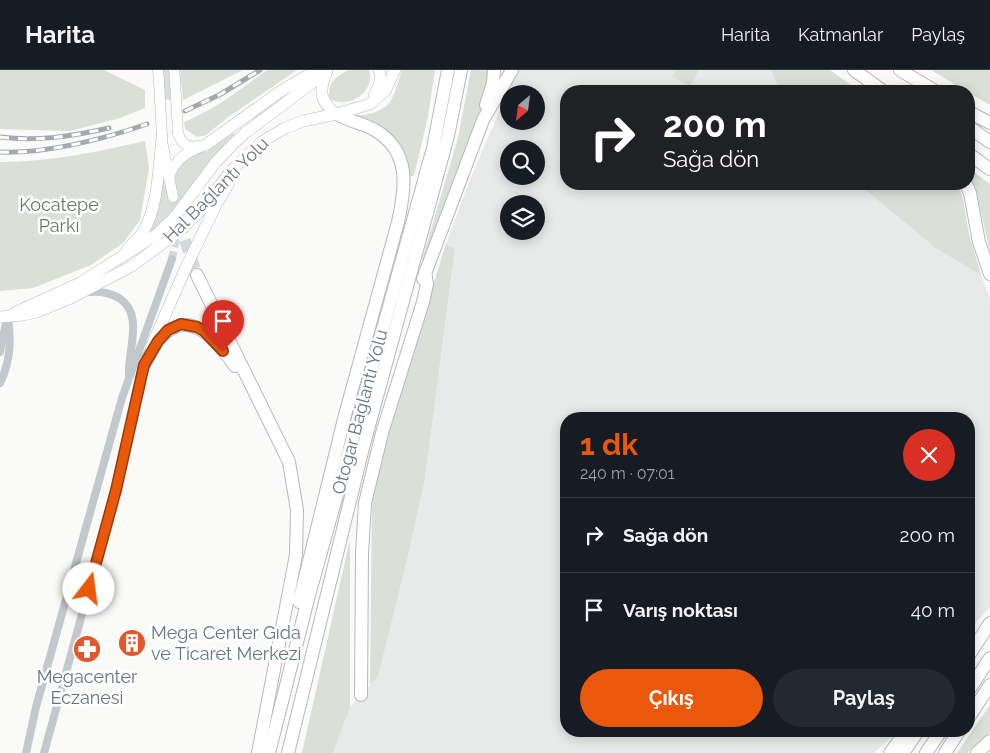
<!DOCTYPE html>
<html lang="tr">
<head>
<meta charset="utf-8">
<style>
  body { margin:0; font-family:Raleway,sans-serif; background:#242831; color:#f1f3f6; height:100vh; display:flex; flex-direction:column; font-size:19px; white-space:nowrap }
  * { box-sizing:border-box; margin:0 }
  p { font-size:16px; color:#9ea1a6 }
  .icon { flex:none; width:28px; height:28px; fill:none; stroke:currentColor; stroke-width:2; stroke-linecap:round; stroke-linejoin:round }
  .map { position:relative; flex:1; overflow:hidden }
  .panel { position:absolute; left:560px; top:342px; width:415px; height:325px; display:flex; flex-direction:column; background:#171b24; border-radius:20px; box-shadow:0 2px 12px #0003 }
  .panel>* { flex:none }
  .guide { position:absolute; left:560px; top:15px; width:415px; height:105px; border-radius:20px; box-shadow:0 2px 12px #0003; background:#202124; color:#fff; overflow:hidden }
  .needle { width:32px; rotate:208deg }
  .buttons { position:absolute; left:500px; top:15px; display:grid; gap:10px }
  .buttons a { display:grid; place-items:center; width:45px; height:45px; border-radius:50%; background:#171b24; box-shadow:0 2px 12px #0003; font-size:25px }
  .pin { position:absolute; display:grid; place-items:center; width:42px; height:42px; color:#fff; margin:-51px -21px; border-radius:50% 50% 50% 0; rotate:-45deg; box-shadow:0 0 5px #0007 }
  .pin .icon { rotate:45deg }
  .me { position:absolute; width:55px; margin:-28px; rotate:15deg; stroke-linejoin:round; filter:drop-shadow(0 0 4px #0008) }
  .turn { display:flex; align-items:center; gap:18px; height:105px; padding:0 20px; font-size:22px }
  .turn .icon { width:65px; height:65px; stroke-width:2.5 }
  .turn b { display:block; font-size:35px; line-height:42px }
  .round { display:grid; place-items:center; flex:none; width:52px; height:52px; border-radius:26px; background:#242831 }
  .headline { display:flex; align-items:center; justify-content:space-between; height:85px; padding:0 20px }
  h1 { font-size:30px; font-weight:700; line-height:38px; color:#ea580c }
  .button { display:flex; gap:10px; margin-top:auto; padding:10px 20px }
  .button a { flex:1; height:58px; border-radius:30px; background:#ea580c; color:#fff; font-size:20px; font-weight:700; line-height:58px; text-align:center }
  .button a+a { background:#242831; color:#f1f3f6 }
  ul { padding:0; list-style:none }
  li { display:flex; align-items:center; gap:15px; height:75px; padding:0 20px; border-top:1px solid #363941 }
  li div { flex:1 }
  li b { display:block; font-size:19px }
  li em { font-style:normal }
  header { display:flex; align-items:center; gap:30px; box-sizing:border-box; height:70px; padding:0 25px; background:#171b24; border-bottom:1px solid #363941 }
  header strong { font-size:24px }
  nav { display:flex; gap:28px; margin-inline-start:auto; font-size:18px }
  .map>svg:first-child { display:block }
  .built { fill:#e8e9e9; fill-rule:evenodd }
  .green { fill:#dadfd7 }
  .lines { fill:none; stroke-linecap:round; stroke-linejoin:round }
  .minor-tunnel { stroke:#d5d9db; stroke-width:8; stroke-dasharray:8 4; stroke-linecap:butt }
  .secondary-tunnel { stroke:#d5d9db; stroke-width:10; stroke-dasharray:10 5; stroke-linecap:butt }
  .trunk-tunnel { stroke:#d5d9db; stroke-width:12; stroke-dasharray:12 6; stroke-linecap:butt }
  .secondary-casing { stroke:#b3babf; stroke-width:11 }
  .primary-casing { stroke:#b5babe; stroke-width:12 }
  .trunk-casing { stroke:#b4b9bd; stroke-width:14 }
  .minor { stroke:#c3c8cc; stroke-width:8 }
  .secondary { stroke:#fff; stroke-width:10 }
  .primary { stroke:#fff; stroke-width:11 }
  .trunk { stroke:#fff; stroke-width:12 }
  .rail-casing { stroke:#a2aab0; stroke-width:5 }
  .rail { stroke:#fff; stroke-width:3; stroke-dasharray:9; stroke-linecap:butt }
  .secondary-bridge-casing { stroke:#b3babf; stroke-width:11; stroke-linecap:butt }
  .secondary-bridge { stroke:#fff; stroke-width:10 }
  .route-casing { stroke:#983908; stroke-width:12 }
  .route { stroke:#ea580c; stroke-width:9 }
  .labels { text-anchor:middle; stroke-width:5; stroke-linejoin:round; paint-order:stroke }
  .street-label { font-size:18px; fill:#657683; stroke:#fff }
  .park-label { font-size:18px; fill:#687a64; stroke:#fff }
  .poi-label { font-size:18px; fill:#657683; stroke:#fff; text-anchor:start }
</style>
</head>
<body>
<header>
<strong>Harita</strong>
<nav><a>Harita</a><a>Katmanlar</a><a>Paylaş</a></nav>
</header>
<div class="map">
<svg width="990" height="683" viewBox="0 0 990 683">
  <rect width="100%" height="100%" fill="#fafaf8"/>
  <path class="built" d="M519,0H771L780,21H566V114H858L937,179L981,205L990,229V537L969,560V349H566V661H898L874,683H333L350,637L378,607L407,490L425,409L449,227L455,179L446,174L469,112L505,28L503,26ZM509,24H536V51H509ZM509,79H536V106H509ZM509,134H536V161H509Z"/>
  <g class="green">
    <polygon points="0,0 104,0 145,20 145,38 120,48 70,61 0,59"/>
    <polygon points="163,0 169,0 171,30 165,29"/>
    <polygon points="180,0 243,0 183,30"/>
    <path d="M267,0H297L227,48L206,65L197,67L185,59L184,52C215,40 241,19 267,0Z"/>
    <path d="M348,0H369C376,21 349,40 330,29C327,12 335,8 348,0Z"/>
    <path d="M402,0H435L428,46L414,106H410L401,81L354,46C391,43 392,32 402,0Z"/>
    <polygon points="471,0 488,0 490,17 454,107 425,190 422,190 458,68"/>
    <polygon points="676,0 699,0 690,16 672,6"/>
    <polygon points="771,0 830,0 859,21 780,21"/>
    <polygon points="931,0 990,0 990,35 969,23 969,21 966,21"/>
    <polygon points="233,63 235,65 185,127 149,165 146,163 161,110 165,104 169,130 175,103 183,91 197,83 207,81"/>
    <path d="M145,71L149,98L140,150L123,173L91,195L33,218L0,221V92C49,92 97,82 145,71Z"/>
    <polygon points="969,99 990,114 990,183 978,128 969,108"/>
    <polygon points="858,114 958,114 963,129 969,164 981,205 937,179"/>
    <polygon points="446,174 455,179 425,409 407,490 378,607 370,615 372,434 391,349"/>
    <polygon points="350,469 350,637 333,683 302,683"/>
    <polygon points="990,635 990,662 967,683 957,683"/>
  </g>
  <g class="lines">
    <polyline class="minor-tunnel" points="172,189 179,153"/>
    <polyline class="secondary-tunnel" points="173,127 179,153"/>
    <polyline class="trunk-tunnel" points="179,153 197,205"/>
    <defs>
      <g id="secondary">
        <polyline points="158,0 159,11"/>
        <polyline points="174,0 175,10"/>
        <path d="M178,63C181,73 187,78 198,76"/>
        <polyline points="163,76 173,127"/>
        <path d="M169,108C175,87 188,82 207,74"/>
      </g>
      <g id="primary">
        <path d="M327,1C319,19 319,33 337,44"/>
        <path d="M374,26C379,17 382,10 379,0"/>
        <polyline points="207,74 281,21 317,0"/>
        <path d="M127,180C132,174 139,168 143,162C158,138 159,95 162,67"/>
        <polyline points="14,243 80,213 156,165 174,148 216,92 234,73 245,63 312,13 326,0"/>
        <polyline points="0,247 23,245 37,242 71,228 132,196 178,162 201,140 231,101 260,73 285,58 303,51 337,44 370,34 385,21 395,0"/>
        <polyline points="151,277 188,193 216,135 229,113"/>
      </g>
      <g id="trunk">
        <polyline points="854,0 883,21"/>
        <polyline points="900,0 935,21"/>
        <polyline points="486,35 493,13 494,0"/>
        <polyline points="969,42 990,53"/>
        <polyline points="969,57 990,72"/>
        <polyline points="969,84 990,99"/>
        <polyline points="966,114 970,123 979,172 990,204"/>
        <polyline points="197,205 289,392 297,440 296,485 258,683"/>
        <polyline points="423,209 483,50 512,0"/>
        <path d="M144,295C149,287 153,278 158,271C187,234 216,269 235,296"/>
        <path d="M299,532L345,345L398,152C406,116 411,80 373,59C361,53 349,51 337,44"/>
        <polyline points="969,585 990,553"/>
        <polyline points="969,620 990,588"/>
        <polyline points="361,625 362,483 365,433 382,363 423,232 427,214 425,202"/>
        <polyline points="969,647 990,615"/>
        <polyline points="269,683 308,529 433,78 448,0"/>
        <polyline points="288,683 363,378 448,66 461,0"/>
        <polyline points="890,683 906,661"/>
        <polyline points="903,683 918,661"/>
        <polyline points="926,683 941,661"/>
        <polyline points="945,683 959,661"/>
        <polyline points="977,683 990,671"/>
      </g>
    </defs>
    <use href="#secondary" class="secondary-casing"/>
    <use href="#primary" class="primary-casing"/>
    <use href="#trunk" class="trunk-casing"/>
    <g class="minor">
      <path d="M88,222C98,221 109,222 119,228C145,245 127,281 129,306"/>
      <polyline points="0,282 6,253"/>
      <path d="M0,313C11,291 11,270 8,246"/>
      <polyline points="26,683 36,637 122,328 172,189"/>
      <polyline points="44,683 116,420 144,295"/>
    </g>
    <use href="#secondary" class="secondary"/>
    <use href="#primary" class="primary"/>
    <use href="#trunk" class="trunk"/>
    <defs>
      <g id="rail">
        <polyline points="185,41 221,24 260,0"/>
        <path d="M0,67C37,72 73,66 109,58"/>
        <path d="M0,82C46,84 104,69 147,54"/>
      </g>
    </defs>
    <use href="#rail" class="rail-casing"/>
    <use href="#rail" class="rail"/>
    <defs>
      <g id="secondary-bridge">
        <polyline points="175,10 178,63"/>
        <polyline points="159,11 162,67"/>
      </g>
    </defs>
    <use href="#secondary-bridge" class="secondary-bridge-casing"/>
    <use href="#secondary-bridge" class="secondary-bridge"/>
  </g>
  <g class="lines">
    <defs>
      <polyline id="route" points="89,519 116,420 144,295 158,271 168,260 181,254 197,257 204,261 223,281"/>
    </defs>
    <use href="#route" class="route-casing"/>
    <use href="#route" class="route"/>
  </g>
  <defs>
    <symbol id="building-disc" viewBox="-11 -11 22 22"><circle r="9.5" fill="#e4572e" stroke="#fff"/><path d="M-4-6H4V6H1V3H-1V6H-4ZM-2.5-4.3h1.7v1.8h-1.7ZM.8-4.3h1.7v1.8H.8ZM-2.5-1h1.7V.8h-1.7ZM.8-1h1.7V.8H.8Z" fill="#fff"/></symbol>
    <symbol id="pharmacy-disc" viewBox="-11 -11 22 22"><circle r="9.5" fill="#e4572e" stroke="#fff"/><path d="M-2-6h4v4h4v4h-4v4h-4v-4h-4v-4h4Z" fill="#fff"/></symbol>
  </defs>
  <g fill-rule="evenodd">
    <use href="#building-disc" x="116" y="557" width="32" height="32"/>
    <use href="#pharmacy-disc" x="71" y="563" width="32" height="32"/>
  </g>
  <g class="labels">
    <g class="street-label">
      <text transform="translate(216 120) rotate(-45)" y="6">Hal Bağlantı Yolu</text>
      <text transform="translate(360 342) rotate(-75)" y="6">Otogar Bağlantı Yolu</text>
    </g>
    <g class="park-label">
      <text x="59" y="141">Kocatepe<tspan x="59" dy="21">Parkı</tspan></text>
    </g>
    <g class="poi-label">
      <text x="151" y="569">Mega Center Gıda<tspan x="151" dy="21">ve Ticaret Merkezi</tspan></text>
      <text x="87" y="613" text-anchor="middle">Megacenter<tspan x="87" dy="21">Eczanesi</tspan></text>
    </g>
  </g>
</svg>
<div class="buttons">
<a><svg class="needle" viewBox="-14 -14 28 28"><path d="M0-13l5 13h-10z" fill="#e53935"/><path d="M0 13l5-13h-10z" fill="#9ea1a6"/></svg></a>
<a><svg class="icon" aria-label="search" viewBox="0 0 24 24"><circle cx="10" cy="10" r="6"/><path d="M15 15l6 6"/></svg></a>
<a><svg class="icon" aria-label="layers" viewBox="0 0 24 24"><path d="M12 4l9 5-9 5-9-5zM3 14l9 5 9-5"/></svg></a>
</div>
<div class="pin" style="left:223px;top:281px;background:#d93025"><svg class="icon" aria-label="arrive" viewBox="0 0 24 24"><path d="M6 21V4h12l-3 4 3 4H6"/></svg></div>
<svg class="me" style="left:89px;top:519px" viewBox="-20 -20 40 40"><circle r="19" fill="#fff"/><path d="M0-13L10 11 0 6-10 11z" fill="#ea580c"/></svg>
<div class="guide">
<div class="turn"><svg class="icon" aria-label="right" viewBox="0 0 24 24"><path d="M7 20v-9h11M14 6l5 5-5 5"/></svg><div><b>200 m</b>Sağa dön</div></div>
</div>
<section class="panel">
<div class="headline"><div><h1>1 dk</h1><p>240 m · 07:01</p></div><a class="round" style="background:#d93025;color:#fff"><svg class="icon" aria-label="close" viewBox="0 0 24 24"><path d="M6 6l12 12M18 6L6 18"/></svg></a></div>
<ul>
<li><svg class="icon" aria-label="right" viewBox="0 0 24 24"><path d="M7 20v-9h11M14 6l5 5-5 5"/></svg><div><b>Sağa dön</b></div><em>200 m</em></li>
<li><svg class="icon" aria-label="arrive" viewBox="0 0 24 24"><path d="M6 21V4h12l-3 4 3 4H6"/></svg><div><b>Varış noktası</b></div><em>40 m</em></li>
</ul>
<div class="button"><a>Çıkış</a><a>Paylaş</a></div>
</section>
</div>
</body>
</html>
